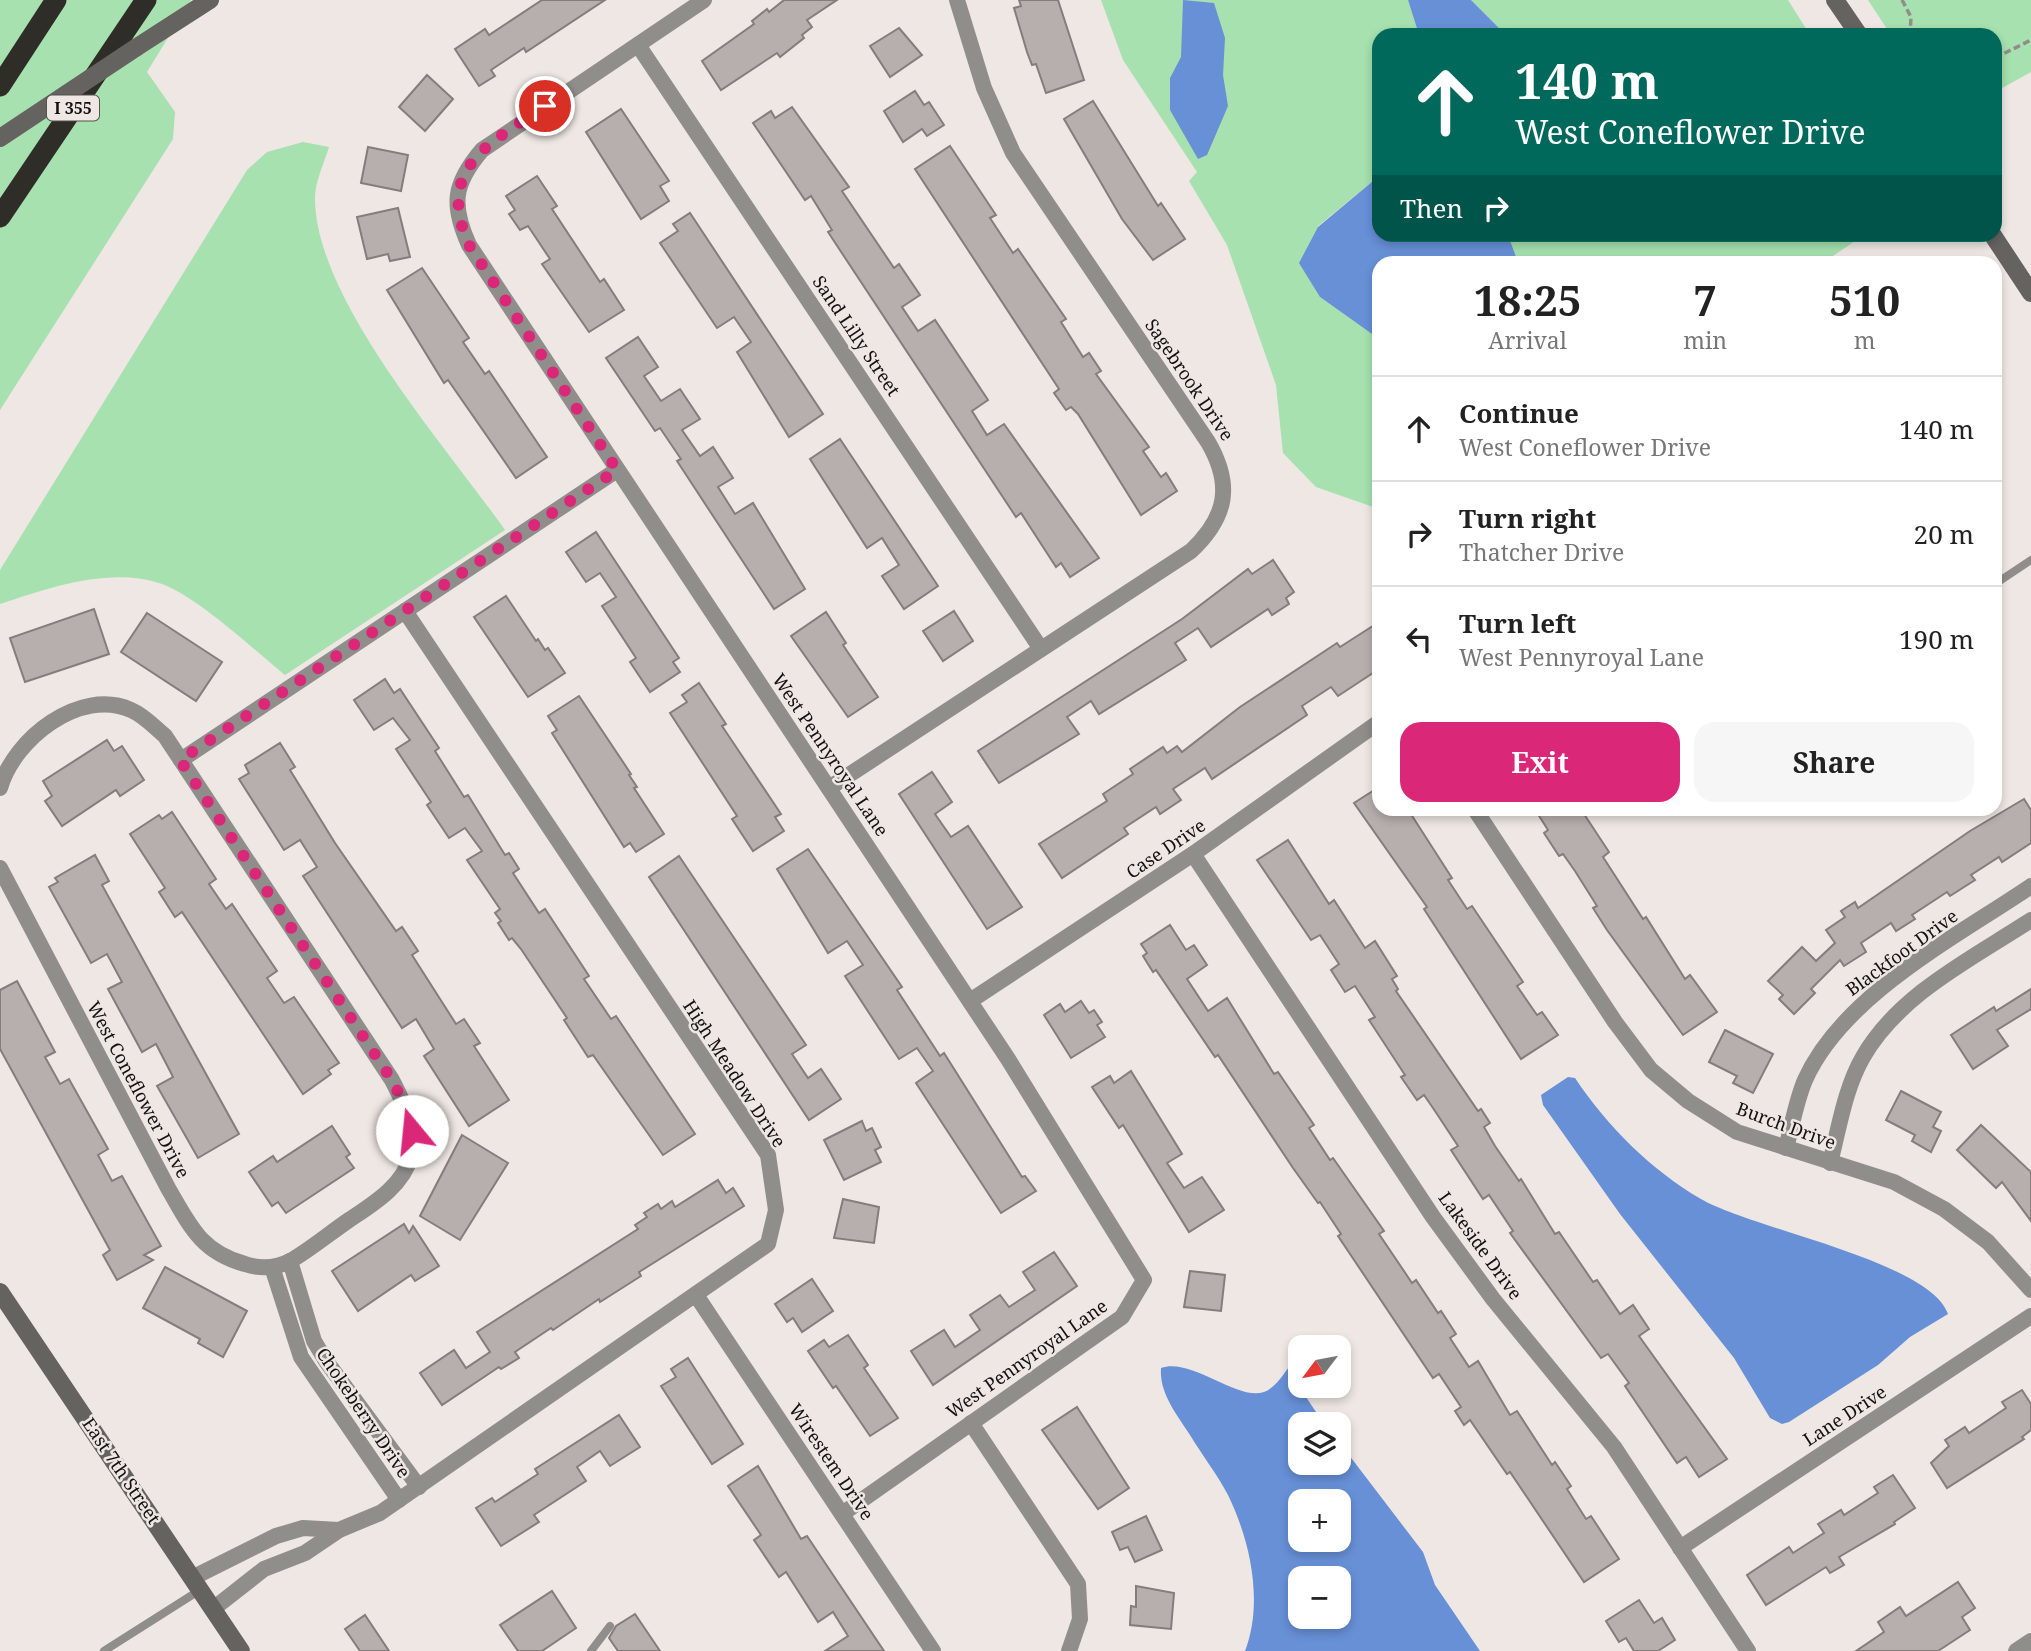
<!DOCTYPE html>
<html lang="en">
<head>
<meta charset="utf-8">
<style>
  body { margin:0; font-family:"Noto Serif",serif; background:#f6f6f6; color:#222; height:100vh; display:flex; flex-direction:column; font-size:26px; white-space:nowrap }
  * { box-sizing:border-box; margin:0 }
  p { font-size:23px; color:#767676 }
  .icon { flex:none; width:38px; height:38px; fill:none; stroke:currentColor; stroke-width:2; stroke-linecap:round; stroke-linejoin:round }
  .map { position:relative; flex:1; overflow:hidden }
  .sheet { position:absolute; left:1372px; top:256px; width:630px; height:560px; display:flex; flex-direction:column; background:#fff; border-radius:21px; box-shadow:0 4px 10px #0003 }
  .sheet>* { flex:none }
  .top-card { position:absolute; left:1372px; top:28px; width:630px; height:214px; border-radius:21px; box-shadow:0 4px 10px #0003; background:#00695c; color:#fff; overflow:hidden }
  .needle { width:46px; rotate:238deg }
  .controls { position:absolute; left:1288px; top:1335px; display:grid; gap:14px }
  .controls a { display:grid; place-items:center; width:63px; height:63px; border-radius:14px; background:#fff; box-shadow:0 4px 10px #0003; font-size:35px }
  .pin { position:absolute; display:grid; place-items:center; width:60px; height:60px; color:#fff; margin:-30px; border:4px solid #fff; border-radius:50%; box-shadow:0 2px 7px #0007 }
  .me { position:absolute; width:77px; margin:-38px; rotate:343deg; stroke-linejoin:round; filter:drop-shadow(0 0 5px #0008) }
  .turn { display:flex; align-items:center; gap:24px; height:147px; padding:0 28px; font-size:32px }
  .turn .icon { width:91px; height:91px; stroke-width:2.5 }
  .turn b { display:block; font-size:49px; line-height:60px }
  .then { display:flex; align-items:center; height:66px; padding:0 28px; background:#0003; gap:14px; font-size:26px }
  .eta { display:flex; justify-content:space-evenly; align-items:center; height:119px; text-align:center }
  .eta b { font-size:42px; font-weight:700; line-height:49px }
  .action { display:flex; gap:14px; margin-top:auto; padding:14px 28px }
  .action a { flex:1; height:80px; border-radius:21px; background:#db2777; color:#fff; font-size:28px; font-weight:700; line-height:80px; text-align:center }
  .action a+a { background:#f6f6f6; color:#222 }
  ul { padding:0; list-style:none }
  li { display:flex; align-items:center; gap:21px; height:105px; padding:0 28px; border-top:2px solid #e0e0e0 }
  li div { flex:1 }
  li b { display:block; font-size:26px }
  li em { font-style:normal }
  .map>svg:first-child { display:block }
  .green { fill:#a6e1af }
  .water { fill:#6790d7; fill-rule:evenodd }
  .building { fill:#b7afae; stroke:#847d7c; stroke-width:2 }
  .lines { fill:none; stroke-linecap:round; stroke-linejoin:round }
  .path { stroke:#918d8a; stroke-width:3.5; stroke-dasharray:7 3.5; stroke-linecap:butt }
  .lane { stroke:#8f8e8b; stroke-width:8 }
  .street { stroke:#8f8e8b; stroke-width:16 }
  .secondary { stroke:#656360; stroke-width:18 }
  .highway { stroke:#2f2d28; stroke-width:21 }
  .secondary-bridge { stroke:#656360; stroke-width:18 }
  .route { stroke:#db2777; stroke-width:12; stroke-dasharray:0 21.6 }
  .labels { text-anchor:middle; stroke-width:5; stroke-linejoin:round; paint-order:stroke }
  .shield { fill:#eee7e3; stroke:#555250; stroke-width:2 }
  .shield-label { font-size:16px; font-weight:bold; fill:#141211 }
  .street-label { font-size:18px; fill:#141211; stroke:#eee7e3 }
</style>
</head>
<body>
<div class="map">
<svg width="2031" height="1651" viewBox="0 0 2031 1651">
  <rect width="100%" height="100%" fill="#eee7e3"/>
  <g class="green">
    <polygon points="0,0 191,0 147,72 175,112 173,139 0,410"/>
    <polygon points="1101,0 1408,0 1419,35 1379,35 1379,176 1318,226 1320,297 1379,339 1379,509 1316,487 1283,453 1276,385 1227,245 1189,181 1197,172 1123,60"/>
    <polygon points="1471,0 1788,0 1810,35 1506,35"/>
    <polygon points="1868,0 2031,0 2031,72 1995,92 1995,35 1891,35"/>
    <path d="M303,142L329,147C324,163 315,182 315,198C315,300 447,447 505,530L285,675C254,650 195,594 159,583C107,567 49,588 0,604V570L247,170L267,152Z"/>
    <polygon points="1508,235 1508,234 1864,235 1833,256 1836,262 1518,262"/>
  </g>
  <g class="water">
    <polygon points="1183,0 1214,3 1225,38 1223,75 1228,106 1207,155 1198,159 1170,110 1170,78 1181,57"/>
    <polygon points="1408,0 1471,0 1506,35 1419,35"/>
    <polygon points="1379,176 1379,234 1508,235 1518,262 1379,262 1379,339 1320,297 1299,263 1318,227"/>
    <path d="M1568,1077L1575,1078C1607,1126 1651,1170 1701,1199C1752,1229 1930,1261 1948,1314L1910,1337L1878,1365L1789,1422L1782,1424L1770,1418L1734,1358L1620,1214L1543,1105L1541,1095Z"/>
    <path d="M1292,1362L1298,1385L1324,1424H1300V1463H1339V1442L1423,1552L1435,1585L1480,1651H1245C1264,1602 1250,1540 1228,1495C1217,1474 1202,1455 1190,1435C1177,1415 1159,1393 1161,1368C1194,1356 1246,1410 1271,1388C1280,1381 1286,1371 1292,1362ZM1300,1502H1339V1540H1300ZM1339,1578V1617H1300V1578Z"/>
  </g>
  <g class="building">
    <polygon points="542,0 605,0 526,52 524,48 491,70 495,76 479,86 455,49 485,29 489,35"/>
    <polygon points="784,0 837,0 807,20 812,27 802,35 804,38 780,57 777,53 721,90 702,61 754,24 752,21 767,9 769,12"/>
    <polygon points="1019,0 1058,0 1084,80 1046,93 1036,64 1032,65 1027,52 1014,8 1021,6"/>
    <polygon points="899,28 922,55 890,77 870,46"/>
    <polygon points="427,75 453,99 425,131 399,107"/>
    <polygon points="915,91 924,105 929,102 944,125 927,136 922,129 903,142 884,111"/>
    <polygon points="1093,101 1158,206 1161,203 1185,239 1153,260 1122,219 1064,119"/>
    <polygon points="792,107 849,187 842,191 894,268 899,264 920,295 902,307 918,331 935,320 988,400 972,411 987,435 1004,424 1099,558 1070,577 1061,563 1056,567 1021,513 1016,517 828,232 832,230 811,196 805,200 753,123 771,111 775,118"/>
    <polygon points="621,109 669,181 660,186 669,201 641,219 586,132"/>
    <polygon points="950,146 996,215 990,218 1013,253 1018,249 1066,319 1061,322 1083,357 1089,353 1101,371 1096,374 1149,447 1143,451 1161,477 1166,473 1177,491 1141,515 1078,414 1071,407 1066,410 1054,393 1059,389 915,169"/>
    <polygon points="368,147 408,155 401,191 361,183"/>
    <polygon points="537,176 557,206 552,209 600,282 604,279 624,310 589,332 542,264 550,259 528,226 520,230 509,214 515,210 506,196"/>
    <polygon points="398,208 410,257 390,261 388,254 367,259 357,217"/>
    <polygon points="690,213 823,414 789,437 737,352 751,342 734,317 717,328 660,243 678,231 673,224"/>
    <polygon points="422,268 469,338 463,342 485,374 489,371 547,457 516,478 448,380 444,383 387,290"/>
    <polygon points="638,337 658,367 644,376 661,401 680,389 700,419 682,430 700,456 713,447 733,478 718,487 735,514 753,503 805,589 774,609 677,461 681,459 660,428 655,431 606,358"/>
    <polygon points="840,439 938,586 904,609 882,576 899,565 882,538 867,548 810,459"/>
    <polygon points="596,532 679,658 673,662 680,672 650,692 630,662 636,658 602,606 616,597 600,573 586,582 566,552"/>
    <polygon points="1273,560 1294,592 1286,598 1289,604 1272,615 1268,609 1211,647 1198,628 1175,643 1186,660 1099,714 1091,701 1067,717 1079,734 999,783 978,751 1182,619 1248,569 1252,574"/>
    <polygon points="506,596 536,641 538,639 545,650 548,648 565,673 528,697 474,617"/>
    <polygon points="94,609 109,654 25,682 10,638"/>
    <polygon points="954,611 973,641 943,661 923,631"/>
    <polygon points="826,612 846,643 843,645 878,697 848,717 791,636"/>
    <polygon points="147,613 222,662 196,701 121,652"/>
    <polygon points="1379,622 1379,669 1338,696 1331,687 1302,706 1307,715 1212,779 1205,768 1173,789 1181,800 1160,814 1156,807 1124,828 1128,834 1062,878 1039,844 1107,801 1103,794 1133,774 1130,769 1163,747 1167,753 1177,746 1182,752 1240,707 1337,643 1340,647"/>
    <polygon points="385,679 394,693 400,689 439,748 435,751 464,797 468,795 505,855 509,853 519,869 513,873 539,913 545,909 589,976 584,979 611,1019 616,1016 695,1134 663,1155 593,1055 588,1057 564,1020 567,1018 521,949 512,938 509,940 498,923 501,921 495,913 500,909 467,860 482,851 465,828 449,838 427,805 431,802 396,749 410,740 393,718 374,730 354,700"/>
    <polygon points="699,683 726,724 722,726 781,814 775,817 784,831 753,851 732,819 737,816 670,713 687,702 682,695"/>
    <polygon points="579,696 631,774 629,775 637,787 634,788 664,834 636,852 630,843 624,847 552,733 557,730 548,716"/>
    <polygon points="107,740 114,751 122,746 144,780 120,796 116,790 62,826 45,801 52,796 43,781"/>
    <polygon points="280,743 295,767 290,770 335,843 396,931 402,927 418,951 412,955 456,1024 464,1019 480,1043 474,1046 509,1100 469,1126 424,1056 434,1049 416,1019 402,1028 303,876 317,867 300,840 284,850 239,779 249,773 245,765"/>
    <polygon points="932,772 952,802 935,814 951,837 968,826 1022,907 987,929 899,794"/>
    <polygon points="1379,787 1379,808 1407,808 1452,878 1448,880 1467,909 1472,906 1523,982 1517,986 1537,1015 1542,1012 1558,1035 1521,1059 1424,909 1427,907 1354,803"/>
    <polygon points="2024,799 2031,810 2031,843 2002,862 1999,857 1971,875 1975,880 1950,896 1947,892 1912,915 1915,919 1896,931 1891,923 1861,943 1866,952 1844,966 1840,960 1811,989 1815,993 1794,1014 1779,999 1783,995 1768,981 1802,947 1816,961 1835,943 1826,930 1845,917 1841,911 1855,902 1858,908 1970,831"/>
    <polygon points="1534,808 1580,808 1609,852 1603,857 1643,919 1646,917 1685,979 1690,975 1717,1012 1683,1035 1607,930 1593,908 1597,906 1575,871 1563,854 1559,856 1544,833 1548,830"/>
    <polygon points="172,812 216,879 209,884 226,909 232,904 277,971 267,978 284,1003 294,997 339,1063 328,1070 331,1074 303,1094 182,912 175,917 159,892 165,888 130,834 159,815 162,819"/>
    <polygon points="1288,840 1329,904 1334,900 1365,948 1375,941 1397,976 1392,979 1398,989 1396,991 1478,1111 1481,1109 1490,1123 1484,1127 1495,1146 1519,1181 1521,1179 1555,1234 1559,1232 1593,1282 1597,1280 1620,1314 1633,1305 1649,1329 1639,1336 1727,1459 1699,1477 1686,1457 1677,1463 1625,1386 1629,1383 1608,1354 1601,1358 1510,1233 1513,1231 1489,1195 1483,1199 1451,1150 1458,1146 1435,1111 1424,1095 1417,1100 1401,1077 1405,1075 1369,1020 1375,1017 1355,986 1345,992 1331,970 1339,964 1320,935 1311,940 1257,860"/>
    <polygon points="808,849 902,987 897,990 940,1056 944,1053 1022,1177 1025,1176 1036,1191 1001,1213 916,1083 933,1071 917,1048 899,1059 845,976 863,965 847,941 828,953 777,869"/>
    <polygon points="95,855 109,881 102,885 239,1134 198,1158 157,1086 173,1077 170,1071 156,1044 142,1052 108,989 122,982 107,954 91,963 49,887 58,882 55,878"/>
    <polygon points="679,856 806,1045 792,1054 808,1078 821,1069 841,1099 809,1120 649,877"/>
    <polygon points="1170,925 1186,950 1194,945 1207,965 1187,979 1208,1011 1227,998 1274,1074 1278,1072 1314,1125 1309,1128 1330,1160 1333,1158 1384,1231 1379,1234 1412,1283 1416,1280 1438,1313 1441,1311 1456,1334 1450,1338 1469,1367 1478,1361 1510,1415 1517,1411 1552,1465 1555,1462 1571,1486 1567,1489 1586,1519 1591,1516 1619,1559 1584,1582 1510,1472 1507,1474 1470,1420 1464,1425 1455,1411 1461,1407 1439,1374 1433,1378 1338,1236 1341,1234 1320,1202 1318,1203 1293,1168 1218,1055 1215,1057 1156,970 1153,972 1143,956 1147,953 1141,944"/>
    <polygon points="17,981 55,1052 45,1057 60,1084 69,1079 108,1149 98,1155 112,1181 122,1176 161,1246 144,1255 153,1260 117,1280 103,1255 110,1250 0,1049 0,990"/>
    <polygon points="2031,989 2031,1009 1997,1030 2008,1046 1973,1069 1951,1035 1994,1007 1996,1011"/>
    <polygon points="1081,1001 1089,1013 1094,1010 1102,1022 1097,1025 1105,1037 1071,1058 1044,1015 1060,1004 1065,1012"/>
    <polygon points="1725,1030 1773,1054 1753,1093 1733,1083 1737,1076 1709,1062"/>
    <polygon points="1131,1071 1182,1154 1167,1163 1184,1188 1202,1177 1224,1210 1189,1232 1123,1125 1119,1128 1092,1087 1110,1076 1114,1083"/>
    <polygon points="1901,1091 1941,1112 1933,1127 1941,1131 1931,1152 1912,1141 1915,1135 1886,1120"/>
    <polygon points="862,1121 866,1131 872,1128 881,1147 875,1150 881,1162 844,1180 824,1140"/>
    <polygon points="1981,1125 2031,1172 2031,1221 2002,1182 1996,1188 1957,1150"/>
    <polygon points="332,1126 350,1154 346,1157 354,1168 286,1213 278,1202 272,1206 249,1172 273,1156 277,1162"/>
    <polygon points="462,1135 508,1163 460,1240 420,1216"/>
    <polygon points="718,1180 726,1193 733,1188 744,1206 639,1272 641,1276 600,1302 599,1299 553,1330 551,1328 515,1352 519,1358 501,1369 499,1367 442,1405 420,1373 454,1350 466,1368 490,1352 477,1332 638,1229 635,1225 647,1217 644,1213 658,1204 661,1209 672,1201 675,1207"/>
    <polygon points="843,1199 879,1207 874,1243 834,1238"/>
    <polygon points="404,1224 409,1233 413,1226 439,1266 415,1281 411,1275 358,1311 332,1271"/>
    <polygon points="1054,1252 1077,1286 933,1385 911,1351 944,1330 955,1347 980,1330 970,1315 1000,1295 1009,1307 1035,1290 1023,1272"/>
    <polygon points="165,1267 247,1311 223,1357 198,1343 200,1339 143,1308"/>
    <polygon points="1190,1271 1225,1275 1221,1311 1184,1307"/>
    <polygon points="812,1279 833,1311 802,1332 793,1318 787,1322 775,1304"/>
    <polygon points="848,1335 868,1365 864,1368 898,1418 870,1436 836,1386 833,1388 808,1351 824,1340 829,1347"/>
    <polygon points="688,1358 743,1444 712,1464 661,1386 676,1377 671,1369"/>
    <polygon points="2022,1390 2031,1404 2031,1430 2022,1437 2024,1439 1947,1488 1931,1463 1949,1446 1945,1440 1965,1427 1969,1433 2006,1408 2002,1402"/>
    <polygon points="1077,1407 1129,1488 1098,1509 1042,1430"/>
    <polygon points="619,1415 640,1447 610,1466 600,1451 577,1467 586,1481 534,1515 539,1522 501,1546 476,1508 492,1498 495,1502 538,1474 535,1469"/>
    <polygon points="758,1466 801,1539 807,1536 884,1651 825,1651 848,1636 833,1612 818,1622 786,1572 779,1577 754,1540 761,1535 728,1486"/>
    <polygon points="1893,1475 1915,1508 1894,1522 1895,1524 1839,1557 1844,1565 1830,1573 1826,1567 1766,1605 1747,1575 1789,1547 1793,1553 1824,1533 1818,1524 1841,1510 1844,1515 1878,1493 1874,1487"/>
    <polygon points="1146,1516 1162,1550 1135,1562 1128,1547 1120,1550 1112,1532"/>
    <polygon points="1958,1582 1975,1608 1962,1617 1970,1630 1938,1651 1856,1651 1884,1632 1878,1622 1900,1607 1906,1616"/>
    <polygon points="1136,1586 1174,1593 1171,1629 1130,1625 1131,1606 1136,1607"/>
    <polygon points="552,1591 576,1628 542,1651 518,1651 500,1625"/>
    <polygon points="1639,1600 1654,1623 1662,1618 1675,1640 1658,1651 1634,1651 1626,1638 1619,1642 1606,1621"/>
    <polygon points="635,1614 660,1651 618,1651 609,1638 616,1626"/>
    <polygon points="365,1615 389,1651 360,1651 345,1629"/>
  </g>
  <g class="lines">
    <g class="path">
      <polyline points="1902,0 1911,17 1910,35"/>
      <polyline points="1995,58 2031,40"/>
    </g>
    <g class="lane">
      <polyline points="1995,584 2031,560"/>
      <polyline points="104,1651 200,1590"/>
      <polyline points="591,1651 610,1626"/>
    </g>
    <g class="street">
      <path d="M704,0L482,150C453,184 451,205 469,245L1008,1059L1144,1280L1122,1317L842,1514"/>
      <polyline points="638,45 1041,649"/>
      <polyline points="181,760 617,470"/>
      <path d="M0,788C14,739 80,687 131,710C145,716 154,727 165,736L392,1080C403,1102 418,1129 411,1156C403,1186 373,1204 349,1220C330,1233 312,1248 292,1260C277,1268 260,1269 245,1264C201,1252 190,1226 168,1188L0,868"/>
      <path d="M829,788L1191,551C1227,517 1233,485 1208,442L1013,153L984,88L957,0"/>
      <polyline points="1474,808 1615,1022 1651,1070 1688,1101 1737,1132 1894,1182 1944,1209 1988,1242 2031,1290"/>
      <polyline points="1193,854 1433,1217 1493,1299 1614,1447 1748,1651"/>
      <polyline points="970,1001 1193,854 1379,722"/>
      <path d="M1786,1148C1792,1126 1796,1101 1805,1080C1843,995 1956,937 2031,886"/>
      <path d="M1830,1163C1839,1128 1845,1088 1863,1057C1899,994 1973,958 2031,920"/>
      <polyline points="290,1261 314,1341 326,1361 419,1487"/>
      <polyline points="272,1267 301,1357 399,1500"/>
      <polyline points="696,1295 933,1651"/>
      <polyline points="971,1423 1078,1584 1080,1619 1069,1651"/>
      <polyline points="1680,1548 2031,1316"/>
      <polyline points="192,1578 276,1536 303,1528 339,1530"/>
      <polyline points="213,1609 264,1569 305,1553 339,1530 380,1513 768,1244 776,1210 768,1155 405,611"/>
      <polyline points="2016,1651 2031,1641"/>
    </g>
    <g class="secondary">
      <polyline points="1835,0 1859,35"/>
      <polyline points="137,47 210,0"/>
      <polyline points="1992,234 2031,293"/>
      <polyline points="0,1292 241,1651"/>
    </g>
    <g class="highway">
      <polyline points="0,86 56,0"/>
      <polyline points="0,217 146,0"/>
    </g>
    <polyline class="secondary-bridge" points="0,138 137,47"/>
  </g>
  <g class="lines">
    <path class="route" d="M412,1131L406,1108L392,1080L180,760L617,470L469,245C435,168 489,144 545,106"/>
  </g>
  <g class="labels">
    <rect class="shield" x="47" y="95.5" width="52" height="25" rx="5"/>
    <g class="shield-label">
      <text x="73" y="114">I 355</text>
    </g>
    <g class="street-label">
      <text transform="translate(856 336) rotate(56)" y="6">Sand Lilly Street</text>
      <text transform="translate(1189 380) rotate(56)" y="6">Sagebrook Drive</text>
      <text transform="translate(830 755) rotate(56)" y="6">West Pennyroyal Lane</text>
      <text transform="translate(1166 849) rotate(-34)" y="6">Case Drive</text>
      <text transform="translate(1902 953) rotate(-36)" y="6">Blackfoot Drive</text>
      <text transform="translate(734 1074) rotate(57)" y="6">High Meadow Drive</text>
      <text transform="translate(138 1090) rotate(62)" y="6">West Coneflower Drive</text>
      <text transform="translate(1786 1126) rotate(20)" y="6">Burch Drive</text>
      <text transform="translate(1480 1246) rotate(54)" y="6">Lakeside Drive</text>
      <text transform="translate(1027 1359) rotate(-35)" y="6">West Pennyroyal Lane</text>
      <text transform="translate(363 1413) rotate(56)" y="6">Chokeberry Drive</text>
      <text transform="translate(1845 1416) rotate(-33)" y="6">Lane Drive</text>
      <text transform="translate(831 1462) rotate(56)" y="6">Wirestem Drive</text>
      <text transform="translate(121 1471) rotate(56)" y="6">East 7th Street</text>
    </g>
  </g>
</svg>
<div class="controls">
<a><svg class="needle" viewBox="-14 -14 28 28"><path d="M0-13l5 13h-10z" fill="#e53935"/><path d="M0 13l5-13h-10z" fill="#767676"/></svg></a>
<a><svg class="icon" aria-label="layers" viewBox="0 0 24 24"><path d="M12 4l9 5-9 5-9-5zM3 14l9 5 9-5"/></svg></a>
<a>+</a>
<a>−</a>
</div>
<div class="pin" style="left:545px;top:106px;background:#d93025"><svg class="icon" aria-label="arrive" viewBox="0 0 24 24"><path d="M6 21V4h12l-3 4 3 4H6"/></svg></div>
<svg class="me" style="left:412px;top:1131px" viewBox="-20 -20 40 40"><circle r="19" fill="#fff"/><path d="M0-13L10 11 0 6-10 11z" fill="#db2777"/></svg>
<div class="top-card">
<div class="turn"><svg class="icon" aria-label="ahead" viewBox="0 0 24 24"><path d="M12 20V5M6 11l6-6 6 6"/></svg><div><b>140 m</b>West Coneflower Drive</div></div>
<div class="then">Then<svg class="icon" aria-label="right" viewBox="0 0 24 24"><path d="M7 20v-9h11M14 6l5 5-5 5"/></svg></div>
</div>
<section class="sheet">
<div class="eta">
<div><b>18:25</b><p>Arrival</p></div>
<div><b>7</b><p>min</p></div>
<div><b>510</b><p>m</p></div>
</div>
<ul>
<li><svg class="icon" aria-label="ahead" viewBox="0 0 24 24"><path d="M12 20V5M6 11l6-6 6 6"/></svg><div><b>Continue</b><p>West Coneflower Drive</p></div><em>140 m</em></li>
<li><svg class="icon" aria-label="right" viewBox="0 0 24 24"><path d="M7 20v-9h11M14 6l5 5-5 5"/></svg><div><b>Turn right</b><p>Thatcher Drive</p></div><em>20 m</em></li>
<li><svg class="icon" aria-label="left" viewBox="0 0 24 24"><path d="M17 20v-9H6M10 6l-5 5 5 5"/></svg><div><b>Turn left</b><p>West Pennyroyal Lane</p></div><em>190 m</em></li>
</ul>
<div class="action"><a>Exit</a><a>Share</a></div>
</section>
</div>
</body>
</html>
